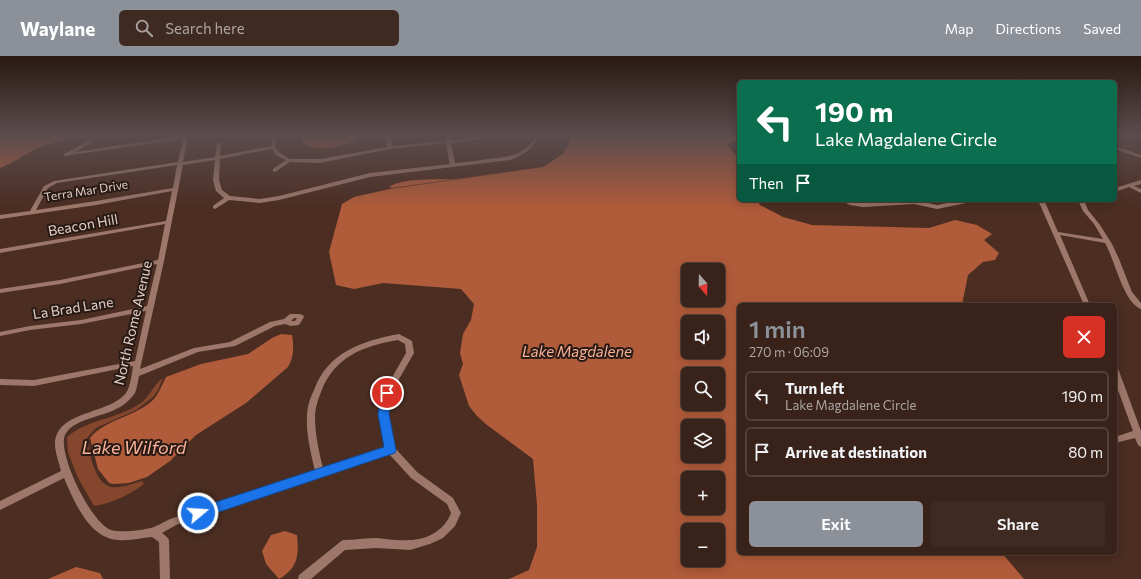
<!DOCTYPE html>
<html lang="en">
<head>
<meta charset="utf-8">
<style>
  body { margin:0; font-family:Commissioner,sans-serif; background:#3f2a22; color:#f1f3f6; height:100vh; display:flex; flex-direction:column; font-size:15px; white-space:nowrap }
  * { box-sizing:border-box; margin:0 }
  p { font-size:13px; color:#aba4a2 }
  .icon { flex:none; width:22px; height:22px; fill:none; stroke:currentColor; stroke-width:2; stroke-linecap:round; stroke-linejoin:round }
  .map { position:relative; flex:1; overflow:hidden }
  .drawer { position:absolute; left:737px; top:247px; width:380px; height:252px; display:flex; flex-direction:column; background:#382219; border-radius:6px; box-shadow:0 2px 10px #0003,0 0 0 1px #523f38 }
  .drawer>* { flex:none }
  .hud { position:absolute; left:737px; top:24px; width:380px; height:122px; border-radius:6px; box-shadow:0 2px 10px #0003,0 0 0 1px #523f38; background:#0b6e4f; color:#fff; overflow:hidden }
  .needle { width:26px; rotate:160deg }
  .tools { position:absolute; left:681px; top:207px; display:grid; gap:8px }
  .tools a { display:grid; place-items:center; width:44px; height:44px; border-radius:6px; background:#382219; box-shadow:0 2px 10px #0003,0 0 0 1px #523f38; font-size:20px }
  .pin { position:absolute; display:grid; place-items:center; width:34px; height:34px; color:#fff; margin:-17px; border:2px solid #fff; border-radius:50%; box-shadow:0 1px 4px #0007 }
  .me { position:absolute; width:44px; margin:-22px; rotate:72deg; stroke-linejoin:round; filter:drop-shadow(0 0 3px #0008) }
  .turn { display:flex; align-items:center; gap:14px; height:84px; padding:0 12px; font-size:18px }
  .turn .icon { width:52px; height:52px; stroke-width:2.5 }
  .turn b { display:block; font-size:28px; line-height:34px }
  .then { display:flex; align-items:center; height:38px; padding:0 12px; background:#0003; gap:8px; font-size:15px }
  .round { display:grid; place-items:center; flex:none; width:42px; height:42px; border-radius:6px; background:#3f2a22 }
  .overview { display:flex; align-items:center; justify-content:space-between; height:68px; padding:0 12px }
  h1 { font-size:24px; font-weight:600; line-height:30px; color:#8c9099 }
  .cta { display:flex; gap:8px; margin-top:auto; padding:8px 12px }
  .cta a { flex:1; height:46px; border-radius:6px; background:#8c9099; color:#fff; font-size:16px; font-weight:600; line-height:46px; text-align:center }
  .cta a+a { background:#3f2a22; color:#f1f3f6 }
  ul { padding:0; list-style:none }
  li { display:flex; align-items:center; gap:12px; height:50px; margin:0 8px 6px; padding:0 4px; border:2px solid #523f38; border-radius:6px }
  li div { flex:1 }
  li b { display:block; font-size:15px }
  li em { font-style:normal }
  header { display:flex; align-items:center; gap:24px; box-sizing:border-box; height:56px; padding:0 20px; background:#8c9099; color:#fff }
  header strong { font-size:19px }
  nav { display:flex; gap:22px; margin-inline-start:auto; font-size:14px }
  .search { width:280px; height:36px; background:#3f2a22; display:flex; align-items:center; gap:10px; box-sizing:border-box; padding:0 14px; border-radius:6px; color:#aba4a2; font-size:15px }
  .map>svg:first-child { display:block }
  .green { fill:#85462e }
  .water { fill:#b05b3a; fill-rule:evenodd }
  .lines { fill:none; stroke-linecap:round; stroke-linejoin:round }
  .minor { fill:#9c776a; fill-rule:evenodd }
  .route { fill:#1a73e8; stroke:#114b97 }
  .labels { text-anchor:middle; stroke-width:4; stroke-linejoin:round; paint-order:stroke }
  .far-street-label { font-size:12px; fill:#e2cdc6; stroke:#271914 }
  .street-label { font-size:14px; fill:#e2cdc6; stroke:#271914 }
  .water-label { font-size:15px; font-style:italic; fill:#f9b298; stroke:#271914 }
  .near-water-label { font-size:18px; font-style:italic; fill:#f9b298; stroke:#271914 }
</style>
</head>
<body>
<header>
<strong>Waylane</strong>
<div class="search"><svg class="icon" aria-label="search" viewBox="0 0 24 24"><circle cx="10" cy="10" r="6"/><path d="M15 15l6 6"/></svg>Search here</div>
<nav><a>Map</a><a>Directions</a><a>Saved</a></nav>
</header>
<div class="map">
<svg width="1141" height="523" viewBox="0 0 1141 523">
  <rect width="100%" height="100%" fill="#4b2d21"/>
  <path class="green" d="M163,322L158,334L153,341L136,354L96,372L87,382C89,396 95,428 111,431C122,432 133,428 142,425L144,428C129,439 113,447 94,450L78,422L68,396L67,381C88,363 118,363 141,347C150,340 154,328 163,322Z"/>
  <g class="water">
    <path d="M0,79H10L14,81L34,79H68C60,88 46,87 36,93C24,99 13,107 0,112Z"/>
    <path d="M300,79H364C350,90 320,97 303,88Z"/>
    <path d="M573,79H739V82L727,89L739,103V144H756L760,149L783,161L812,169L929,172L955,164L977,169L992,178L984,184L999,197L995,204L983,206L968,219L962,249H739V497H1002L1024,523H509L529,514L537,491V449L533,403L487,369L477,360L469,350L459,319L463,308L460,297L463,278L471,264L474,248L461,233L383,227L354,233L336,229L329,196L342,148L354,141L390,133L543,111L563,98ZM688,214H718V244H688ZM688,266H718V296H688ZM688,318H718V348H688ZM688,370H718V400H688ZM688,422H718V452H688ZM688,474H718V504H688Z"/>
    <path d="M500,117L392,132L389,131C405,121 435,124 454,123C469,122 485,118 500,117Z"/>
    <path d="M281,278L292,279C294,291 294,301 288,311L246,347L196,379L170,405L147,421L129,427L113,428L109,427L98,413L90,382C105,363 136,361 154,343C160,336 162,328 166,321L201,308L248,298L272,282Z"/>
    <path d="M285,475L297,479C299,499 298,512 279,523L266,508L262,495L271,479Z"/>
    <polygon points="76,511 100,517 103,523 48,523"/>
  </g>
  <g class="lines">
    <g class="minor">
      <path d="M93,79H98L90,88L75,96L188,79L183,106L215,101L217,87L219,86L221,87L220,100L271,90L272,79H276L275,91L280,97L290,103H320L387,91V79H391L392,90L446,85L445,79H449L450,84L492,79L483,83L451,87L455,107C466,106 476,105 487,103C507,101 526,100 536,79H540C534,92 524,99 510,104L370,121L279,144L260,147L229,144L215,153L213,152V150L224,142L216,135L213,124L215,104L183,109L164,205L140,313L194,292L230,286L270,266L284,263L290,258H299L303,259L304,261L299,269L291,270L285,268L275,270L235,290L198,296L139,320C138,325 137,332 135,337C133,340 131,342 129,344C125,348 121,351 116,353C102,361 73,363 65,379C57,398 92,468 111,474C120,477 146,474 154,471C160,469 166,464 173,462L315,415C311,397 306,379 307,361C307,351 310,342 314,334C328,296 362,285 399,278L412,285L414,297L391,337L387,358L395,392L417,416L453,442L461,457L455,470L443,482L430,488L410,494L376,492L345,494L311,523H298L299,519L340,486L343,484C354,484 366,482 377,482C388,483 398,485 409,484C427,484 445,474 451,457L447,448L411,422L389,398L176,469L162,477L167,481L169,484L170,523H160L159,486L152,481C141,482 130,485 119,484C89,483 74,445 64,422L0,454V445L61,415C59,406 55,397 55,388C56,354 109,359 126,337C130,332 132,317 133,310L34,330L0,329V323L34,324L135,305L146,255L81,268L30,274L0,280V276L30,270L81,264L147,250L157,208L60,228L0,237V233L60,224L158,204L165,168L0,197V193L166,165L172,135L96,149L0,163V159L30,155L44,130L54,125L178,106L183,83L64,100V98L86,86ZM446,87L450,108L370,117L279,140L260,143L230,140L222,134L219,124L220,103L272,93L276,99L286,104L273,113V115L275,116L290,106L320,107L390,93ZM177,109L173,132L96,145L36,154L48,132L57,127ZM294,262H297L295,265H291ZM398,284L405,288L406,297L383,337L379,358L386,392L323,412C319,396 315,378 315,361C315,352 318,344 321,336C334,301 363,290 398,284Z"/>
      <polygon points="1134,79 1141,79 1141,82"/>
      <polygon points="1115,90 1141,99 1141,102 1115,93"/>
      <polygon points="1141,124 1141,128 1134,130 1141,133 1141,137 1129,131 1115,136 1115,132"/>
      <polygon points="839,144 847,144 853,146 863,147 914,144 937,149 963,144 974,144 971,146 937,153 914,148 863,151 850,149"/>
      <path d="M1038,144H1044L1058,176L1103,183L1094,168L1083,155L1078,144H1084L1088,154L1100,169L1112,188L1119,203L1132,236L1141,247V253C1123,246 1115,204 1105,187L1060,179L1090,249H1084Z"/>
      <polygon points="1115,312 1118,313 1119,315 1141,375 1141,391 1138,389 1135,382 1115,387 1115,381 1133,375 1115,326"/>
    </g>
  </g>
  <linearGradient id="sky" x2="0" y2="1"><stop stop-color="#291912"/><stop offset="0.52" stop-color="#5b4c4e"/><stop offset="1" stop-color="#5b4c4e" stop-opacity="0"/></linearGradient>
  <rect width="1141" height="152" fill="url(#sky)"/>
  <polygon class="route" points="387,333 391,334 392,337 389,358 396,394 395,397 198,463 194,461 192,457 194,453 198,452 384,391 378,358 382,337 383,334"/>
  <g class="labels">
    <g class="far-street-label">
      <text transform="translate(86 135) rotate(-9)" y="4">Terra Mar Drive</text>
    </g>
    <g class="street-label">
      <text transform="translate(83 169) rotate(-10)" y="5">Beacon Hill</text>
      <text transform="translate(73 252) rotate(-9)" y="5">La Brad Lane</text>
      <text transform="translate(133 267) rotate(-77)" y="5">North Rome Avenue</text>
    </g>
    <g class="water-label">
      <text x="577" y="301">Lake Magdalene</text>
    </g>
    <g class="near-water-label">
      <text x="134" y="398">Lake Wilford</text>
    </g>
  </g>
</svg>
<div class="tools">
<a><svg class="needle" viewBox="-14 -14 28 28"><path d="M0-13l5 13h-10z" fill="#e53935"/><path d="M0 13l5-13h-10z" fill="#aba4a2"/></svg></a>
<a><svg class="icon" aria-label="sound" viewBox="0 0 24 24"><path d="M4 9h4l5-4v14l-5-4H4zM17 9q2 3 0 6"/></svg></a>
<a><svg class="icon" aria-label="search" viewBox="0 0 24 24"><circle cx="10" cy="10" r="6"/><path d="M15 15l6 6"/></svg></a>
<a><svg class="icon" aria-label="layers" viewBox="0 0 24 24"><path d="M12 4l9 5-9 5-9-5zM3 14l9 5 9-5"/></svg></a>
<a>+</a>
<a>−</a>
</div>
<div class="pin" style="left:387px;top:337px;background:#d93025"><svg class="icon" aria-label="arrive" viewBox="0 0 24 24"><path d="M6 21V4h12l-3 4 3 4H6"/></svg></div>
<svg class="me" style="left:198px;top:457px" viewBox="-20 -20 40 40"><circle r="17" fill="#1a73e8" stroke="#fff" stroke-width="3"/><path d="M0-11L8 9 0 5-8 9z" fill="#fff"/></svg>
<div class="hud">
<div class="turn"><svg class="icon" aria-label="left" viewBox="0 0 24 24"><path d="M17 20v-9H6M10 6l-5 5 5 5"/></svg><div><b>190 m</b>Lake Magdalene Circle</div></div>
<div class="then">Then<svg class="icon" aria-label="arrive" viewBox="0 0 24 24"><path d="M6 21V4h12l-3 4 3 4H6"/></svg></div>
</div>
<section class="drawer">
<div class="overview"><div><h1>1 min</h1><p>270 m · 06:09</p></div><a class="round" style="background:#d93025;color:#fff"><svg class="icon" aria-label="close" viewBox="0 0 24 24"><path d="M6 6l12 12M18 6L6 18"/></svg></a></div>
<ul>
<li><svg class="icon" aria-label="left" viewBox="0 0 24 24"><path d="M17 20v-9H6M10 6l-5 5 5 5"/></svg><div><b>Turn left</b><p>Lake Magdalene Circle</p></div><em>190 m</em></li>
<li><svg class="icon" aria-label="arrive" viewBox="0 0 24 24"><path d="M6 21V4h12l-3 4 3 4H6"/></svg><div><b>Arrive at destination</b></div><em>80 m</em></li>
</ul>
<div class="cta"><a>Exit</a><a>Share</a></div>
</section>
</div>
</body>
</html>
